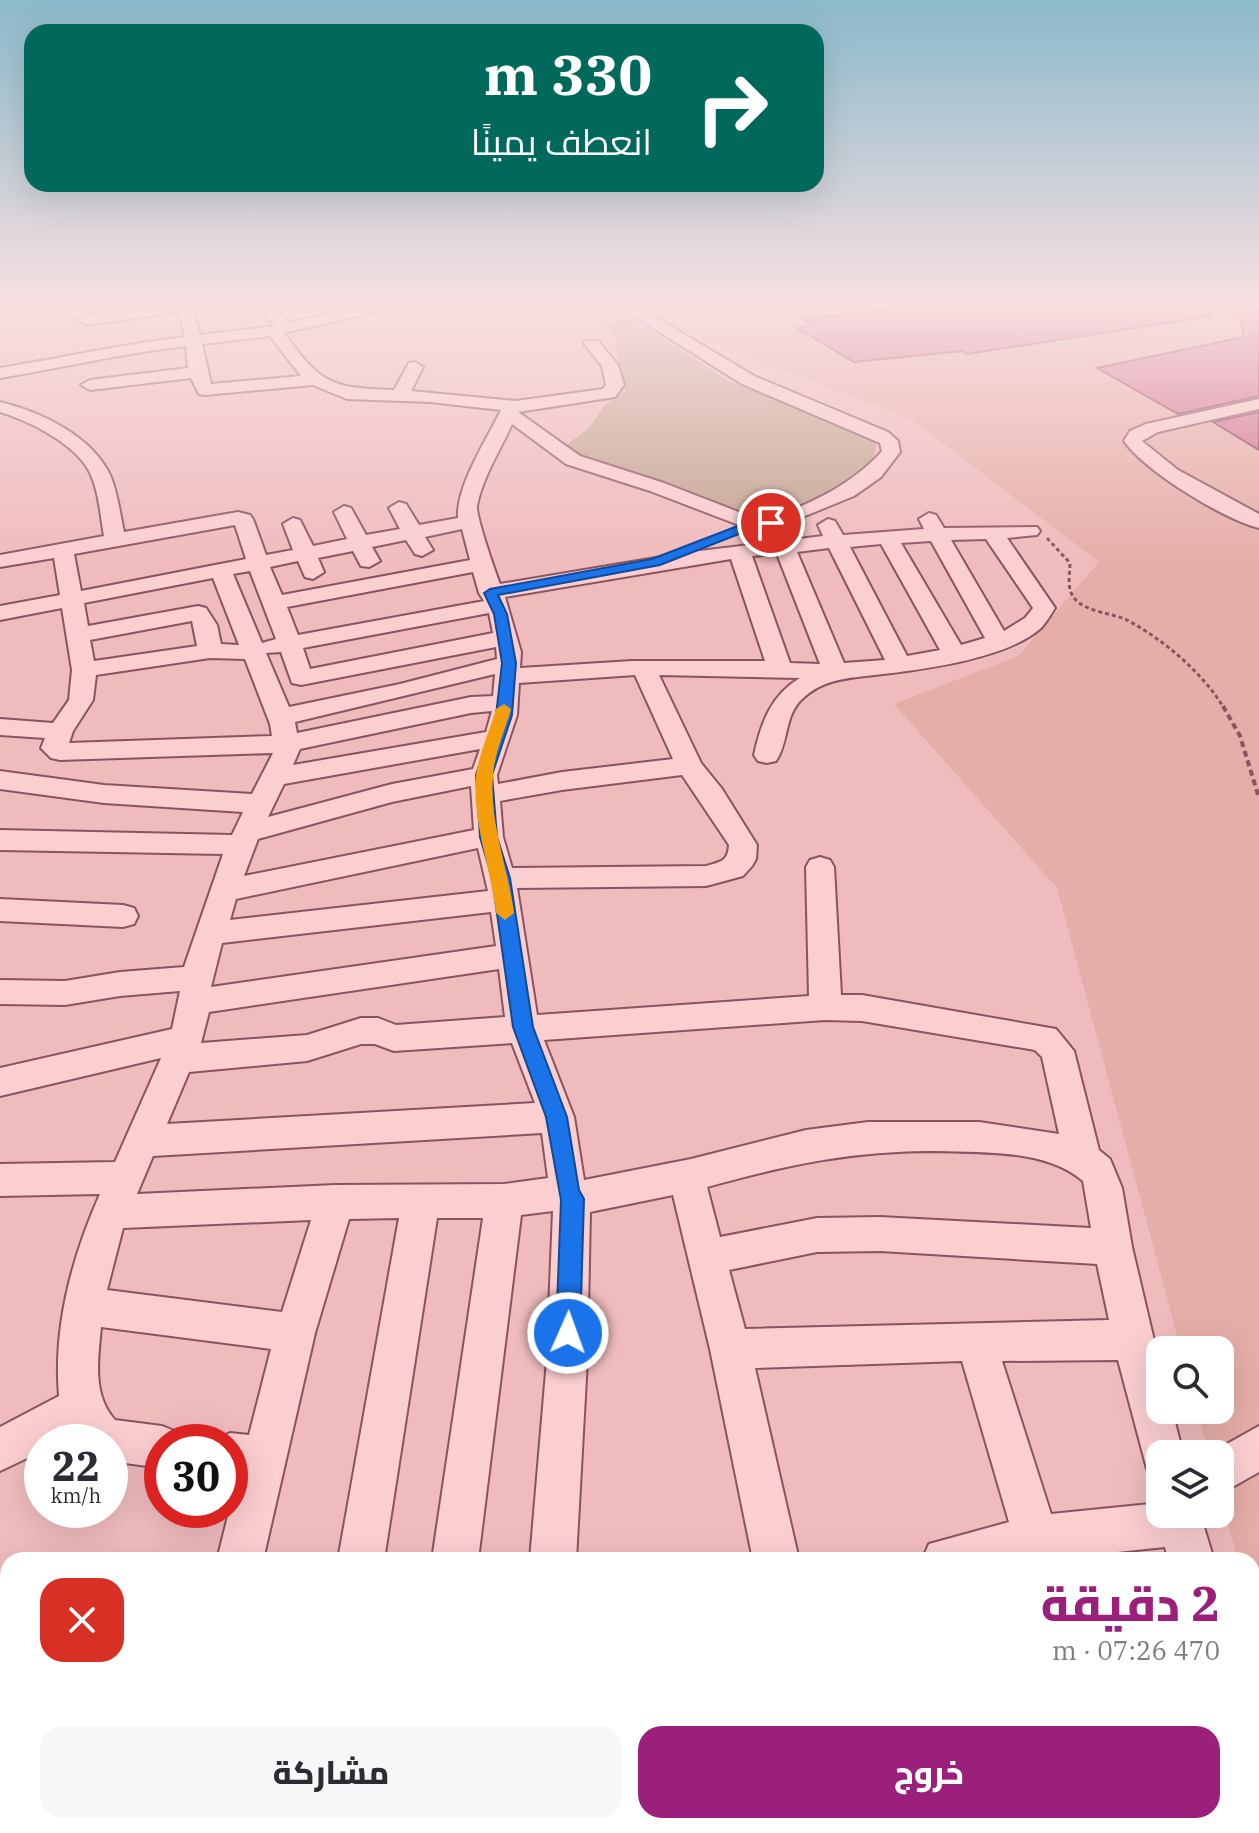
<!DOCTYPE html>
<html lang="ar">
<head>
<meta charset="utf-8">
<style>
  body { margin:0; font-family:"IBM Plex Serif",Cairo,serif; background:#f7f7f7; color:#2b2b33; direction:rtl; height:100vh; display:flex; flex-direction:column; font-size:30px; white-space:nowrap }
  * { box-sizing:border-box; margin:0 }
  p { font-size:26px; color:#7c7c81 }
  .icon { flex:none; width:44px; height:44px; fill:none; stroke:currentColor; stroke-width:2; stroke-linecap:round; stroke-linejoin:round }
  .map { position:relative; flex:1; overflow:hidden; direction:ltr }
  .drawer { position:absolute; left:0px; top:1552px; width:1260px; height:282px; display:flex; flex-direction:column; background:#fff; border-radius:24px 24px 0 0; box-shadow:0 8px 32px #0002; direction:rtl }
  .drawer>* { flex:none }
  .hud { position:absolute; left:24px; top:24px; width:800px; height:168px; border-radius:24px; box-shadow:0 8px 32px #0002; direction:rtl; background:#00695c; color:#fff; overflow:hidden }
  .controls { position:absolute; left:1146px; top:1336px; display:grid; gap:16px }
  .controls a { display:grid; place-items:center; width:88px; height:88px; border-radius:16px; background:#fff; box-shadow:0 8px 32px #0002; font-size:40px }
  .speed { position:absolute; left:24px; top:1424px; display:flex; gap:16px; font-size:40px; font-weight:700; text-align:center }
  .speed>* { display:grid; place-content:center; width:104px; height:104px; border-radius:50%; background:#fff; box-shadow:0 8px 32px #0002; line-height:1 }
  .speed small { font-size:20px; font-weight:400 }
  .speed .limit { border:12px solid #d22; background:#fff; color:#111 }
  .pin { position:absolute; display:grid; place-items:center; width:68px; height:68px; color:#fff; margin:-34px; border:4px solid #fff; border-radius:50%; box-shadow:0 2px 8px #0007 }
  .me { position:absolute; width:88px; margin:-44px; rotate:2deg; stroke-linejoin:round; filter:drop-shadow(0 0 6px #0008) }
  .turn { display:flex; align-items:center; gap:28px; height:168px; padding:0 40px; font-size:36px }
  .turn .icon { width:104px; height:104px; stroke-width:2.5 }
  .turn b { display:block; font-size:56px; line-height:68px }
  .round { display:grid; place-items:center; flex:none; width:84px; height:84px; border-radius:24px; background:#f7f7f7 }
  .headline { display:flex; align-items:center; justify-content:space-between; height:136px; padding:0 40px }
  h1 { font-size:48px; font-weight:800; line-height:60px; color:#9b207c }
  .button { display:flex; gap:16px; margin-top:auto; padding:16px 40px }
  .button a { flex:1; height:92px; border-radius:24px; background:#9b207c; color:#fff; font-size:32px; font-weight:800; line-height:92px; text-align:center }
  .button a+a { background:#f7f7f7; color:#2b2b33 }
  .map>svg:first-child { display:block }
  .farmland { fill:#e6aea8 }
  .cemetery { fill:#c2a38f }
  .building { fill:#d16e8e; stroke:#893854; stroke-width:2 }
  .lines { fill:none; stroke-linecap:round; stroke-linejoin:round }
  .minor-casing { stroke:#88545f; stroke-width:4 }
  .path-far1 { stroke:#88545f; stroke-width:3; stroke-dasharray:4 3; stroke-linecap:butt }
  .path { stroke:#88545f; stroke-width:4; stroke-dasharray:6 4; stroke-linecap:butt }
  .minor { fill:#fbced0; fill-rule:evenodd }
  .route { fill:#1a73e8; stroke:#114b97; stroke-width:2 }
  .slow { fill:#f59e0b }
</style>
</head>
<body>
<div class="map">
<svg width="1259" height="1833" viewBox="0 0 1259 1833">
  <rect width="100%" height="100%" fill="#f0bbbd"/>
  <polygon class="farmland" points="622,306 1259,306 1259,1640 1252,1614 1252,1560 1238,1560 1220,1495 1220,1454 1209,1454 1197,1410 1220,1410 1220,1350 1181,1350 1057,888 894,704 1018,656 1099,562 912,420"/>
  <path class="cemetery" d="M624,318L653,332L730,382L791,403L877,442L871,469L853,486L759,523L560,450L589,428L606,404L626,391C624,370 615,358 615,336L603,324Z"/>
  <g class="building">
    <polygon points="921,306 1211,306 1212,316 967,354 962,351 854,362 797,328 811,324 803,319"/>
    <polygon points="1238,306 1259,306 1259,396 1178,414 1097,368 1244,337"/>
    <polygon points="1259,412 1259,450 1213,422"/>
  </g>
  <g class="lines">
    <defs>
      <g id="minor">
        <path d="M59,306H77L89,315L157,306H192L200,335L275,326L258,306H274L289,323L360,306H388L385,309L284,333C321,385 332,388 394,390L409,363L415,362L423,367L411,391L516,401L603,389L606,385L602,366L584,344L586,341H598L618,365L624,385L615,397L518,412L580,456L664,483L754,518C795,516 856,482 882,451L880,443L742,384L618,306H637L754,376L888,432L898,441L900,452L881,477L854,496L778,527L752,530L650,491L566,464L512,424C501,449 482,478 477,506C476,517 495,571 500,584L691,552L823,536L818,525L828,519L835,521L843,535L924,529L919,519L929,513L936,515L944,528L1037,527L1040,531L1037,535L1007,538L1055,608C1051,614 1046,623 1041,628C1008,658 926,669 883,674C853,678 825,677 802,699C784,716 789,742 776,761L767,763L758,761L754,755C761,723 771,695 800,678L659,675L701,763L722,789L757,845L756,859L752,866L743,876L706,886L517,888L537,1015L809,996L806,867L810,860L820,857L830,860L834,867L841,995H862L1056,1029L1074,1051L1099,1150L1110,1159L1122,1188L1132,1247L1160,1366V1410H1172L1183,1454H1160V1475L1147,1469L1118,1360L1002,1361L1051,1514L1160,1503V1514H1200L1214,1560H1168L1165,1547L1041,1560H922L929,1544L1009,1522L962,1361L755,1368L799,1560H753L710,1349L673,1195L590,1212L587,1360L576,1560H530L547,1360L553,1211L521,1215L478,1560H432L483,1218H437L384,1560H338L399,1218L349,1219L315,1333L263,1560H217L238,1476L230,1475V1442H213L230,1433L249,1435L271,1349L101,1327C98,1359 92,1395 115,1420L162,1426L177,1432L181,1442H162V1468L110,1461V1442H78L72,1434L58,1442H42V1451L0,1471V1427L59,1396C53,1327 72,1257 100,1194L0,1196V1164L115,1162L161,1058L0,1096V1068L172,1029L180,991L120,996L65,1005L0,1004V980L65,981L120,972L184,967L223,854L0,850V830L232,835L243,812L104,803L0,789V771L104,785L252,794L273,753L60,760L51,758L41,748L45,738L0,735V719L53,723L69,700L72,670L62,608L0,620V606L60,595L54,558L0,567V555L104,536C100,514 99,489 88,469C72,442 29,421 0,412V402C41,412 93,436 111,477C118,495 120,514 124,532L238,512L250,515L253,519L266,555L293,550L283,524L293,518L300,520L313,546L347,539L334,512L344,506L351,508L366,535L400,529L389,508L399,502L406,504L419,525L458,518C456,486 487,439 501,410L430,402L347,399L313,385L205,395L199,394L191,378L90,390L81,385L90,380L188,368L186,346C123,353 62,368 0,378V368C62,358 122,344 185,337L179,312L86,325ZM270,336L301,376L211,384L202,344ZM235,525L246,559L81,591L74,554ZM462,529L470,560L282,595L270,567L298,561L305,577L313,579L324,572L318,558L353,551L361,566L369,567L380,561L372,547L406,540L415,554L422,556L433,550L425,537ZM986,539L1033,608L1025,618L1004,631L951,540ZM931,541L985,638L961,645L901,543ZM881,544L940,650L907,656L850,547ZM829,548L885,660L844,663L797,552ZM777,554L820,664L790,663L752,556ZM731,559L765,661H632L520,668L521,652L505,597ZM250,571L276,639L262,643L233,574ZM473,572L479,593L484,601L298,635L287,607ZM213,578L239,645L221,644L217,625L206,608L198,606L88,626L84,603ZM489,613L493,633L310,669L303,648ZM192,621L197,646L94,661L90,640ZM496,647L497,659L400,684L289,707L266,653L281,652L292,683L301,685ZM210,658L245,659L270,724L272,736L69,743L73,731L93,700L96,675ZM495,674L493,696L471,697L297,733L295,722ZM635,675L673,759L562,772L498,784L497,775L517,715L519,683ZM492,711L486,732L293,765L300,749L471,713ZM480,749L473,769L392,784L268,817L284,784ZM682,775L729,845C728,861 721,862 706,866L512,868L503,837L500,801L562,790ZM471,786L474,830L244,876L258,839L392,802ZM478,848L488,891L230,920L236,899ZM491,912L496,946L211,987L222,943ZM499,969L505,1017L396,1025L378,1018H361L307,1035L201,1043L209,1012ZM825,1020L862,1021L1035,1050L1042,1057L1059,1134L979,1122H868L806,1130L691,1159L584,1180L574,1117L544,1040ZM512,1043L535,1103L167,1124L189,1072L307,1061L361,1044H375L394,1051ZM542,1133L548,1178L504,1184L335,1185L137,1194L153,1156ZM938,1151C985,1153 1046,1149 1083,1181L1091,1228L880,1217L817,1218L720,1237L707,1187C791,1164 850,1151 938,1151ZM311,1220L282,1312L107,1290L123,1228ZM880,1251L1097,1264L1109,1320L745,1329L729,1270L817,1252Z"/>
        <path d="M1259,399V409L1158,432L1142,441L1178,470L1259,514V528C1223,519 1145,471 1124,441L1130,431L1146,424Z"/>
        <polygon points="0,899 123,905 134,908 138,916 134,924 123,927 0,921"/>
        <polygon points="1259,1426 1259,1472 1220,1494 1220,1454 1209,1454"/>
        <polygon points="8,1738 8,1788 0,1790 0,1740"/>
        <polygon points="1252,1803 1259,1806 1259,1833 1219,1833 1218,1826 1252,1826"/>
        <polygon points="610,1826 671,1826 668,1833 607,1833"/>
        <polygon points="842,1826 894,1826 896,1833 844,1833"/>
        <polygon points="1056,1826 1132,1826 1129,1833 1053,1833"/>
      </g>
    </defs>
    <use href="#minor" class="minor-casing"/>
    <path class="path-far1" d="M1047,538L1070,563C1070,575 1066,589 1075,599C1086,612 1112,613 1127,620C1164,640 1202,672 1224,708"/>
    <polyline class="path" points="1223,706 1240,736 1259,798"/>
    <use href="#minor" class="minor"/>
  </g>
  <linearGradient id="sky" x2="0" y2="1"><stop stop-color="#8bb9cb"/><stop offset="0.54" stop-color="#f8e0e1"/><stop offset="1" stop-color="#f8e0e1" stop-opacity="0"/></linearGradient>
  <rect width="1259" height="563" fill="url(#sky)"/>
  <polygon class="route" points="771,519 775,520 775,526 754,528 660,565 498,595 507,614 516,663 512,715 492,775 497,837 510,878 533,1027 567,1117 579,1190 584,1199 580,1333 577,1342 568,1345 559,1342 556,1333 561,1200 546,1117 513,1027 492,878 480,837 476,775 496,715 502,663 494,614 484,593 490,589 652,559 748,522"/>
  <path class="slow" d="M504,704L511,709C505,730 494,754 493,776C489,822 508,868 514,913L505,920L496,913C491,868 472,822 476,775C479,754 490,730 496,709Z"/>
</svg>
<div class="controls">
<a><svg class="icon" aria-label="search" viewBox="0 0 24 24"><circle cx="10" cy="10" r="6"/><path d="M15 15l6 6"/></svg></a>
<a><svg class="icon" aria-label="layers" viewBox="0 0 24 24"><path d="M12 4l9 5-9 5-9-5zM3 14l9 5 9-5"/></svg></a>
</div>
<div class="speed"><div>22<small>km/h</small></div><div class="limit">30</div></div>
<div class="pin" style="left:771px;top:523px;background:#d93025"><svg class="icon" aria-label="arrive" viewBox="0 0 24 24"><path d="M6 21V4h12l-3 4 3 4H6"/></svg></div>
<svg class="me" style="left:568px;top:1333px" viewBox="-20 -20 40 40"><circle r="17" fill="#1a73e8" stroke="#fff" stroke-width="3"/><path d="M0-11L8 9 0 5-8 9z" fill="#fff"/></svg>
<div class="hud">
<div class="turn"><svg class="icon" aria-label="right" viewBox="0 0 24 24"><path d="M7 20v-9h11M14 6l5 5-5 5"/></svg><div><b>330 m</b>انعطف يمينًا</div></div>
</div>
<section class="drawer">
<div class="headline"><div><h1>2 دقيقة</h1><p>470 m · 07:26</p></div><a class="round" style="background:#d93025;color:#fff"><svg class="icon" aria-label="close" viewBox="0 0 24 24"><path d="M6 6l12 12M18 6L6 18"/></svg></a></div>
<div class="button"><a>خروج</a><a>مشاركة</a></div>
</section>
</div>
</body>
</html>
